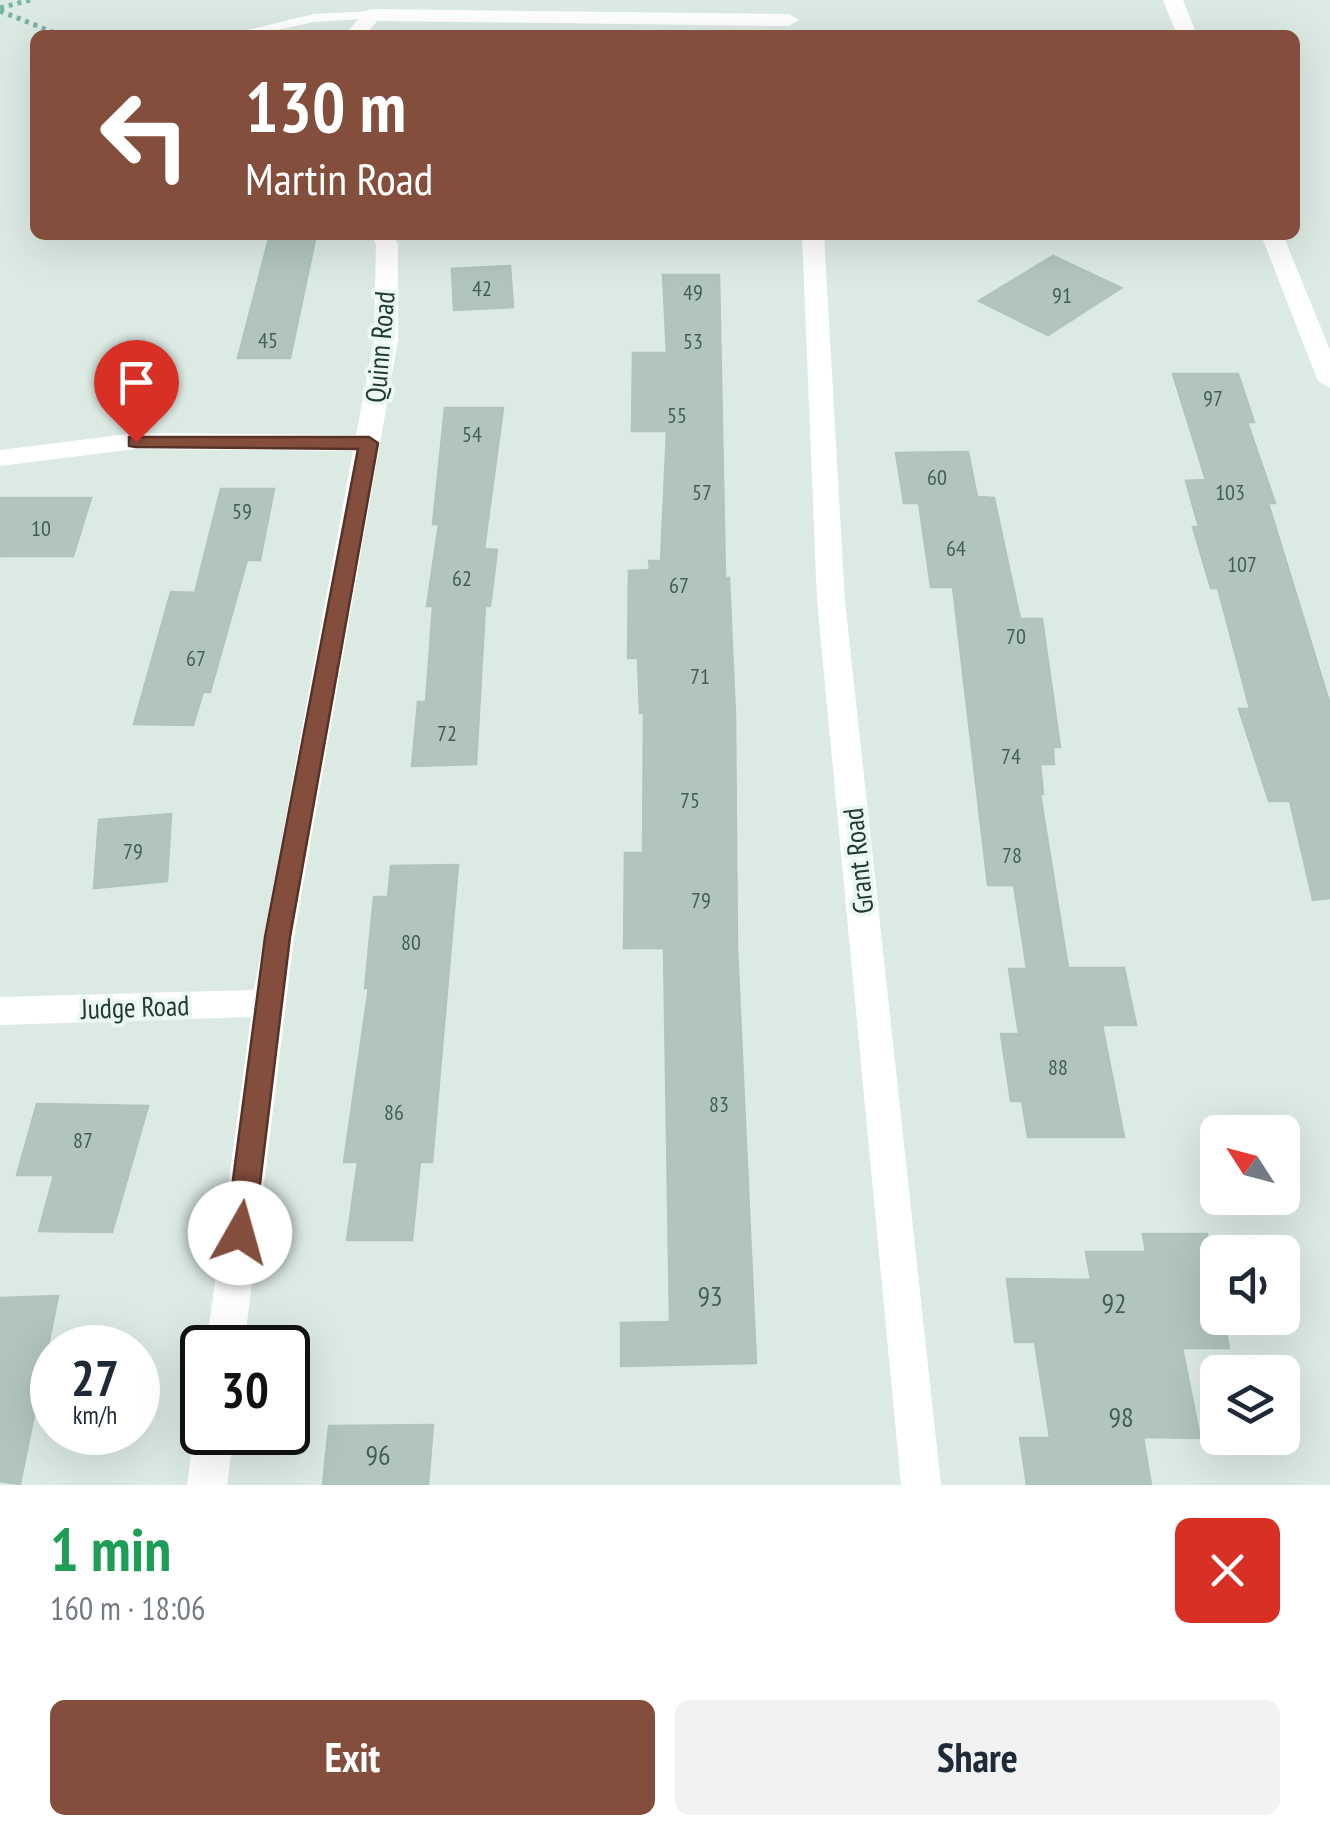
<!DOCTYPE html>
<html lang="en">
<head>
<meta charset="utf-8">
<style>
  body { margin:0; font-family:"PT Sans Narrow",sans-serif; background:#f2f2f3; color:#1f2937; height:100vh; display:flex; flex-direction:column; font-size:38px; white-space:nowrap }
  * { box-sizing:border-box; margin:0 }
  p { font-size:32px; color:#747a83 }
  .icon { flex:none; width:55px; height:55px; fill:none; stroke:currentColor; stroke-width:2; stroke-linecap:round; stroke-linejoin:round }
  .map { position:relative; height:1485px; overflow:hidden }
  .drawer { display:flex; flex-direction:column; background:#fff; flex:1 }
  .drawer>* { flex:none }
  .guide { position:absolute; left:30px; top:30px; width:1270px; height:210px; border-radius:15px; box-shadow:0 10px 40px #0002; background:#844e3d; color:#fff; overflow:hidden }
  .needle { width:65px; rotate:306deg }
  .buttons { position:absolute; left:1200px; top:1115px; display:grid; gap:20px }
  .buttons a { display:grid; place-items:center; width:100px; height:100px; border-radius:15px; background:#fff; box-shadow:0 10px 40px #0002; font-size:50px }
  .speed { position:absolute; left:30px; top:1325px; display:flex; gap:20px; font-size:50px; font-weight:700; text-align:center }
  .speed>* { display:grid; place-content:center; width:130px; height:130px; border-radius:50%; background:#fff; box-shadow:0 10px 40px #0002; line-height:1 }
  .speed small { font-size:25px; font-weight:400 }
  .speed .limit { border:5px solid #111; border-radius:15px; background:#fff; color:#111 }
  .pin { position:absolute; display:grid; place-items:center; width:85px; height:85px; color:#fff; margin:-102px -42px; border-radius:50% 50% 50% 0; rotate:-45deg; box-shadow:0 0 10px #0007 }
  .pin .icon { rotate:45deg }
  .me { position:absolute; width:110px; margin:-55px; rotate:7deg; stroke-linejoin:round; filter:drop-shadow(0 0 8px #0008) }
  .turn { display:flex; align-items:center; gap:35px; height:210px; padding:0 50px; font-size:45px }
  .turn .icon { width:130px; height:130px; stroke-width:2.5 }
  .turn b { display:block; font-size:70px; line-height:85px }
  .round { display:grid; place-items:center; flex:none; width:105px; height:105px; border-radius:15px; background:#f2f2f3 }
  .head { display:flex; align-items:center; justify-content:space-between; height:170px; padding:0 50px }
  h1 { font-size:60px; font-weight:700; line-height:75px; color:#1e9e55 }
  .cta { display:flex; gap:20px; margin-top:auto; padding:20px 50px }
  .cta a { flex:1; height:115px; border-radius:15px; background:#844e3d; color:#fff; font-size:40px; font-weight:700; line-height:115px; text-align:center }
  .cta a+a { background:#f2f2f3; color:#1f2937 }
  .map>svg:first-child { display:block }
  .building { fill:#b1c5be; stroke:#aec4bc; stroke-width:2.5 }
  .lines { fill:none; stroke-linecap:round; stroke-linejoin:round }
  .path { stroke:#79b1a2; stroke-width:5; stroke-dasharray:4 5; stroke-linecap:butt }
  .service { fill:#fff; fill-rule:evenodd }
  .minor { fill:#fff; fill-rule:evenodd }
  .route { fill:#844e3d; stroke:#563328; stroke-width:2.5 }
  .labels { text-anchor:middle; stroke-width:8; stroke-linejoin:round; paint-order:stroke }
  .number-label { font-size:22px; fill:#425d56 }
  .street-label { font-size:28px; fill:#1d3a34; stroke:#ecf7f2 }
  .near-number-label { font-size:28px; fill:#425d56 }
</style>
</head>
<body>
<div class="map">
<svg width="1330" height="1485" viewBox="0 0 1330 1485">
  <rect width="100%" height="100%" fill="#dceae4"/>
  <g class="building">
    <polygon points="270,235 316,235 290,358 238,358"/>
    <polygon points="1053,256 1121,288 1048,335 979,301"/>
    <polygon points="510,266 513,307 454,310 452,269"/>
    <polygon points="663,275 719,275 725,578 729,578 735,716 737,948 756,1363 621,1366 621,1323 670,1322 664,948 624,948 625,853 643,853 644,713 640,713 638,658 628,658 629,571 650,570 649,561 661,561 667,431 632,431 633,353 667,353"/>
    <polygon points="1173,374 1238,374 1254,422 1247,422 1275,503 1268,503 1330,705 1330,898 1313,900 1290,801 1269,801 1239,709 1250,709 1218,588 1211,588 1193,527 1199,527 1186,481 1206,480"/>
    <polygon points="445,408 503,408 484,549 497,550 490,606 485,606 476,764 412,766 418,702 426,702 433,606 427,606 439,524 433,524"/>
    <polygon points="968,452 977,497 994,498 1020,619 1042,619 1060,747 1053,747 1054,764 1040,764 1043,794 1040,794 1068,968 1124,968 1136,1025 1102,1025 1124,1137 1028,1137 1022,1101 1011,1101 1001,1034 1019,1034 1009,969 1027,969 1014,885 988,885 953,587 931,587 919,503 904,503 896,453"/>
    <polygon points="221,489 274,489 260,560 247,560 210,692 203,692 193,725 134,724 171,592 195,593"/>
    <polygon points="0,498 91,498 73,556 0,556"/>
    <polygon points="171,814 167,881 94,888 99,820"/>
    <polygon points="458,865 432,1162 420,1162 412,1240 347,1240 358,1162 344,1162 369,987 365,988 374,897 388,897 391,866"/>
    <polygon points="37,1104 148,1106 112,1232 39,1231 54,1175 17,1175"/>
    <polygon points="1143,1234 1207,1234 1218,1289 1218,1318 1223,1318 1229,1348 1182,1348 1200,1438 1143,1437 1151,1485 1027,1485 1020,1438 1050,1438 1035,1342 1015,1342 1007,1279 1091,1280 1086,1252 1146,1252"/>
    <polygon points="58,1296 20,1484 0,1481 0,1298"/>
    <polygon points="433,1425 428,1485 323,1485 329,1426"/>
  </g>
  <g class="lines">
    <g class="path">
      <polyline points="0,8 30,0"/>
      <polyline points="0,11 60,35"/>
    </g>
    <polygon class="service" points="372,11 379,15 377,18 314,22 253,35 227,35 314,14"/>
    <g class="minor">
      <polygon points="1163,0 1183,0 1197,35 1177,35"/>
      <polygon points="372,9 789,14 799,20 789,26 377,21 366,35 345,35 365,11"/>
      <polygon points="371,235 393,235 398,244 398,340 294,937 244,1348 206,1348 251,1017 0,1025 0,997 254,990 353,451 136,449 0,466 0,450 136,433 356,435 374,340 376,244"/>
      <polygon points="802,235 824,235 845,601 941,1485 901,1485 817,601"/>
      <polygon points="1261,235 1283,235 1330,350 1330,388 1318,381"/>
      <polygon points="202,1418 202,1432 234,1432 227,1485 187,1485 194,1432"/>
    </g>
  </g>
  <polygon class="route" points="129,437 369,437 378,443 290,937 254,1233 250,1241 240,1245 230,1241 226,1233 265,937 358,449 136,447 129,446"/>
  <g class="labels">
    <g class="number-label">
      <text x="482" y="296">42</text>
      <text x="693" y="300">49</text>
      <text x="1062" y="303">91</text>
      <text x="268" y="348">45</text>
      <text x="693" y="349">53</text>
      <text x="1213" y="406">97</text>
      <text x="677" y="423">55</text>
      <text x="472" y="442">54</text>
      <text x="937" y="485">60</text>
      <text x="702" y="500">57</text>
      <text x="1230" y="500">103</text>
      <text x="242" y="519">59</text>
      <text x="41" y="536">10</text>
      <text x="956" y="556">64</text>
      <text x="1242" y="572">107</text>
      <text x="462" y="586">62</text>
      <text x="679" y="593">67</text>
      <text x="1016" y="644">70</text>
      <text x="196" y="666">67</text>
      <text x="700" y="684">71</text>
      <text x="447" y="741">72</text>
      <text x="1011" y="764">74</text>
      <text x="690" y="808">75</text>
      <text x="133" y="859">79</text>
      <text x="1012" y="863">78</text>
      <text x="701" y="908">79</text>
      <text x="411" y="950">80</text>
      <text x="1058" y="1075">88</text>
      <text x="719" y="1112">83</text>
      <text x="394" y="1120">86</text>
      <text x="83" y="1148">87</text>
    </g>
    <g class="street-label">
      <text transform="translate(380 347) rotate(-85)" y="10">Quinn Road</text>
      <text transform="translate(858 861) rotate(-96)" y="10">Grant Road</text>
      <text transform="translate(135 1007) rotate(-2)" y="10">Judge Road</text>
    </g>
    <g class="near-number-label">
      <text x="710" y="1306">93</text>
      <text x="1114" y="1313">92</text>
      <text x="1121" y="1427">98</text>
      <text x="378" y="1465">96</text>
    </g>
  </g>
</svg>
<div class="buttons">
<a><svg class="needle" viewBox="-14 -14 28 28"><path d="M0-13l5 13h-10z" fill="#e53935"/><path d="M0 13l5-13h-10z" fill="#747a83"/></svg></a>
<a><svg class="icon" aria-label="sound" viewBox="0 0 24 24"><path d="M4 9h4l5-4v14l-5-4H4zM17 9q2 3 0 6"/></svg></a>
<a><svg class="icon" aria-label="layers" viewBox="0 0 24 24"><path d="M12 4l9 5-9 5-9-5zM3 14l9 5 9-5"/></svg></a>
</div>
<div class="speed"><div>27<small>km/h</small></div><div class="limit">30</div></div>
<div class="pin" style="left:136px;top:442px;background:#d93025"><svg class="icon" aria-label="arrive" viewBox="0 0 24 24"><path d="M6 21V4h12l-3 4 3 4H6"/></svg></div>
<svg class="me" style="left:240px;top:1233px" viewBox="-20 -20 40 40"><circle r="19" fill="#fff"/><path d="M0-13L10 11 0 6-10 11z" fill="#844e3d"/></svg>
<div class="guide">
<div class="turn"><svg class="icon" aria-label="left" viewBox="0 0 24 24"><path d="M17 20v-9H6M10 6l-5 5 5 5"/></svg><div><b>130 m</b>Martin Road</div></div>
</div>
</div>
<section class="drawer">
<div class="head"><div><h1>1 min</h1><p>160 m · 18:06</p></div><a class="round" style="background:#d93025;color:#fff"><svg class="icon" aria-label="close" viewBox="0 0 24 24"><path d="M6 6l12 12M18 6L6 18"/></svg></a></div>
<div class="cta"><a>Exit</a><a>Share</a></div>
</section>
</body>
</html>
